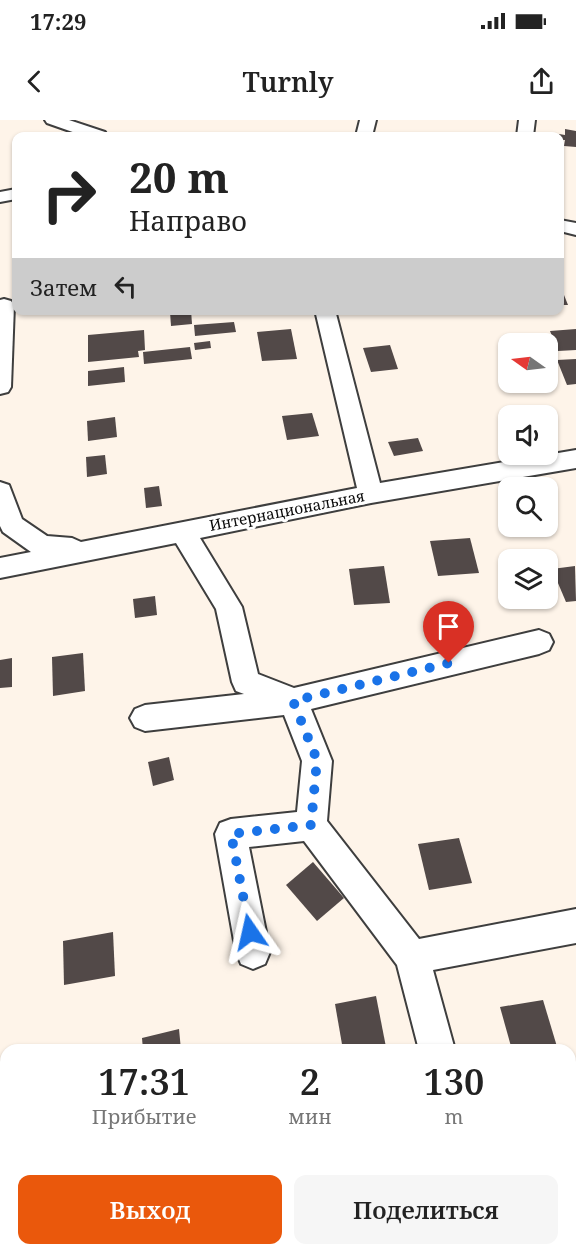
<!DOCTYPE html>
<html lang="ru">
<head>
<meta charset="utf-8">
<style>
  body { margin:0; font-family:"Noto Serif",serif; background:#f6f6f6; color:#222; height:100vh; display:flex; flex-direction:column; font-size:22px; white-space:nowrap }
  * { box-sizing:border-box; margin:0 }
  p { font-size:20px; color:#767676 }
  .icon { flex:none; width:33px; height:33px; fill:none; stroke:currentColor; stroke-width:2; stroke-linecap:round; stroke-linejoin:round }
  .map { position:relative; flex:1; overflow:hidden }
  .details { position:absolute; left:0px; top:924px; width:576px; height:212px; display:flex; flex-direction:column; background:#fff; border-radius:18px 18px 0 0; box-shadow:0 2px 4px #0004 }
  .details>* { flex:none }
  .top-card { position:absolute; left:12px; top:12px; width:552px; height:183px; border-radius:12px; box-shadow:0 2px 4px #0004; background:#fff; color:#222; overflow:hidden }
  .needle { width:39px; rotate:284deg }
  .buttons { position:absolute; left:498px; top:213px; display:grid; gap:12px }
  .buttons a { display:grid; place-items:center; width:60px; height:60px; border-radius:12px; background:#fff; box-shadow:0 2px 4px #0004; font-size:30px }
  .pin { position:absolute; display:grid; place-items:center; width:51px; height:51px; color:#fff; margin:-62px -26px; border-radius:50% 50% 50% 0; rotate:-45deg; box-shadow:0 0 6px #0007 }
  .pin .icon { rotate:45deg }
  .me { position:absolute; width:66px; margin:-33px; rotate:349deg; stroke-linejoin:round; filter:drop-shadow(0 0 4px #0008) }
  .turn { display:flex; align-items:center; gap:21px; height:126px; padding:0 18px; font-size:27px }
  .turn .icon { width:78px; height:78px; stroke-width:2.5 }
  .turn b { display:block; font-size:42px; line-height:51px }
  .then { display:flex; align-items:center; height:57px; padding:0 18px; background:#0003; gap:12px; font-size:22px }
  .eta { display:flex; justify-content:space-evenly; align-items:center; height:102px; text-align:center }
  .eta b { font-size:36px; font-weight:600; line-height:42px }
  .primary-button { display:flex; gap:12px; margin-top:auto; padding:12px 18px }
  .primary-button a { flex:1; height:69px; border-radius:12px; background:#ea580c; color:#fff; font-size:24px; font-weight:600; line-height:69px; text-align:center }
  .primary-button a+a { background:#f6f6f6; color:#222 }
  .status { display:flex; justify-content:space-between; align-items:center; height:42px; padding:0 30px; background:#fff; direction:ltr }
  .status svg { height:16px; fill:currentColor }
  header { display:flex; justify-content:space-between; align-items:center; height:78px; padding:0 18px; background:#fff; font-size:27px; font-weight:600 }
  .map>svg:first-child { display:block }
  .building { fill:#524948 }
  .lines { fill:none; stroke-linecap:round; stroke-linejoin:round }
  .minor-casing { stroke:#3e3e3e; stroke-width:4 }
  .minor { fill:#fff; fill-rule:evenodd }
  .route { stroke:#1a73e8; stroke-width:10; stroke-dasharray:0 18 }
  .labels { text-anchor:middle; stroke-width:6; stroke-linejoin:round; paint-order:stroke }
  .street-label { font-size:15px; fill:#0b0b0b; stroke:#fff }
</style>
</head>
<body>
<div class="status"><b>17:29</b><svg viewBox="0 0 49 12"><path d="M0 12V9h3v3zM5 12V6h3v6zM10 12V3h3v9zM15 12V0h3v12zM26 1h20v11H26zM47 4h2v5h-2z"/></svg></div>
<header><svg class="icon" aria-label="back" viewBox="0 0 24 24"><path d="M15 5l-7 7 7 7"/></svg>Turnly<svg class="icon" aria-label="share" viewBox="0 0 24 24"><path d="M12 15V3M7 8l5-5 5 5M5 13v7h14v-7"/></svg></header>
<div class="map">
<svg width="576" height="1135" viewBox="0 0 576 1135">
  <rect width="100%" height="100%" fill="#fef4e9"/>
  <g class="building">
    <polygon points="565,9 576,11 576,27 564,26 565,20 560,20 559,14 565,15"/>
    <polygon points="560,165 568,185 560,185"/>
    <polygon points="179,190 191,190 192,204 171,206 170,192"/>
    <polygon points="234,202 236,212 195,216 194,205"/>
    <polygon points="291,209 297,239 262,241 257,212"/>
    <polygon points="576,209 576,230 558,231 550,211"/>
    <polygon points="144,210 145,230 138,231 139,237 88,242 88,215"/>
    <polygon points="210,221 211,228 195,230 194,223"/>
    <polygon points="390,225 398,249 371,252 363,228"/>
    <polygon points="190,227 192,239 144,244 143,232"/>
    <polygon points="576,239 576,264 567,265 557,240"/>
    <polygon points="124,247 125,262 88,266 88,251"/>
    <polygon points="312,293 319,316 287,320 282,296"/>
    <polygon points="115,297 117,317 88,321 87,301"/>
    <polygon points="418,318 423,331 394,336 388,322"/>
    <polygon points="105,335 107,354 87,357 86,337"/>
    <polygon points="159,366 162,386 146,388 144,368"/>
    <polygon points="470,418 479,453 438,456 430,421"/>
    <polygon points="384,446 390,483 354,485 349,449"/>
    <polygon points="575,446 576,481 566,482 552,449"/>
    <polygon points="155,476 157,495 135,498 133,479"/>
    <polygon points="83,533 85,571 53,576 52,537"/>
    <polygon points="12,538 12,567 0,568 0,540"/>
    <polygon points="169,637 174,660 153,666 148,642"/>
    <polygon points="459,718 472,763 429,770 418,724"/>
    <polygon points="313,742 344,778 317,801 286,765"/>
    <polygon points="113,812 115,856 64,865 63,821"/>
    <polygon points="376,876 386,927 368,930 343,930 335,884"/>
    <polygon points="543,880 558,930 512,930 500,887"/>
    <polygon points="179,909 181,930 143,930 142,918"/>
    <polygon points="576,977 576,1039 570,1041 570,978"/>
    <polygon points="576,1080 576,1135 575,1135 570,1115 570,1081"/>
    <polygon points="398,1130 438,1130 439,1135 380,1135"/>
  </g>
  <g class="lines">
    <defs>
      <g id="minor">
        <polygon points="45,0 69,0 105,12 107,16 84,16 47,3"/>
        <polygon points="360,0 376,0 372,16 356,16"/>
        <polygon points="519,0 535,0 533,16 517,16"/>
        <polygon points="16,69 16,79 0,82 0,72"/>
        <polygon points="560,100 576,103 576,115 560,111"/>
        <polygon points="4,179 11,181 14,185 11,267 8,272 0,274 0,180"/>
        <polygon points="315,190 335,190 380,363 576,330 576,348 371,383 200,418 242,487 258,554 294,568 539,510 549,514 553,522 549,530 539,534 311,589 332,641 327,701 419,819 576,789 576,823 433,850 455,930 419,930 397,845 304,721 249,727 270,832 265,844 253,849 241,844 236,832 215,714 220,703 231,699 297,692 302,641 284,595 145,611 135,607 130,598 135,589 145,585 244,574 236,571 232,562 216,489 176,423 0,458 0,438 31,432 3,412 0,406 0,362 9,365 22,399 47,416 72,418 81,422 357,368"/>
        <polygon points="470,1130 510,1130 511,1135 471,1135"/>
      </g>
    </defs>
    <use href="#minor" class="minor-casing"/>
    <use href="#minor" class="minor"/>
  </g>
  <g class="lines">
    <polyline class="route" points="250,812 231,714 311,705 317,640 293,581 449,543"/>
  </g>
  <g class="labels">
    <g class="street-label">
      <text transform="translate(287 391) rotate(-11)" y="5">Интернациональная</text>
    </g>
  </g>
</svg>
<div class="buttons">
<a><svg class="needle" viewBox="-14 -14 28 28"><path d="M0-13l5 13h-10z" fill="#e53935"/><path d="M0 13l5-13h-10z" fill="#767676"/></svg></a>
<a><svg class="icon" aria-label="sound" viewBox="0 0 24 24"><path d="M4 9h4l5-4v14l-5-4H4zM17 9q2 3 0 6"/></svg></a>
<a><svg class="icon" aria-label="search" viewBox="0 0 24 24"><circle cx="10" cy="10" r="6"/><path d="M15 15l6 6"/></svg></a>
<a><svg class="icon" aria-label="layers" viewBox="0 0 24 24"><path d="M12 4l9 5-9 5-9-5zM3 14l9 5 9-5"/></svg></a>
</div>
<div class="pin" style="left:449px;top:543px;background:#d93025"><svg class="icon" aria-label="arrive" viewBox="0 0 24 24"><path d="M6 21V4h12l-3 4 3 4H6"/></svg></div>
<svg class="me" style="left:250px;top:812px" viewBox="-20 -20 40 40"><path d="M0-17L14 15 0 8-14 15z" fill="#1a73e8" stroke="#fff" stroke-width="4"/></svg>
<div class="top-card">
<div class="turn"><svg class="icon" aria-label="right" viewBox="0 0 24 24"><path d="M7 20v-9h11M14 6l5 5-5 5"/></svg><div><b>20 m</b>Направо</div></div>
<div class="then">Затем<svg class="icon" aria-label="left" viewBox="0 0 24 24"><path d="M17 20v-9H6M10 6l-5 5 5 5"/></svg></div>
</div>
<section class="details">
<div class="eta">
<div><b>17:31</b><p>Прибытие</p></div>
<div><b>2</b><p>мин</p></div>
<div><b>130</b><p>m</p></div>
</div>
<div class="primary-button"><a>Выход</a><a>Поделиться</a></div>
</section>
</div>
</body>
</html>
